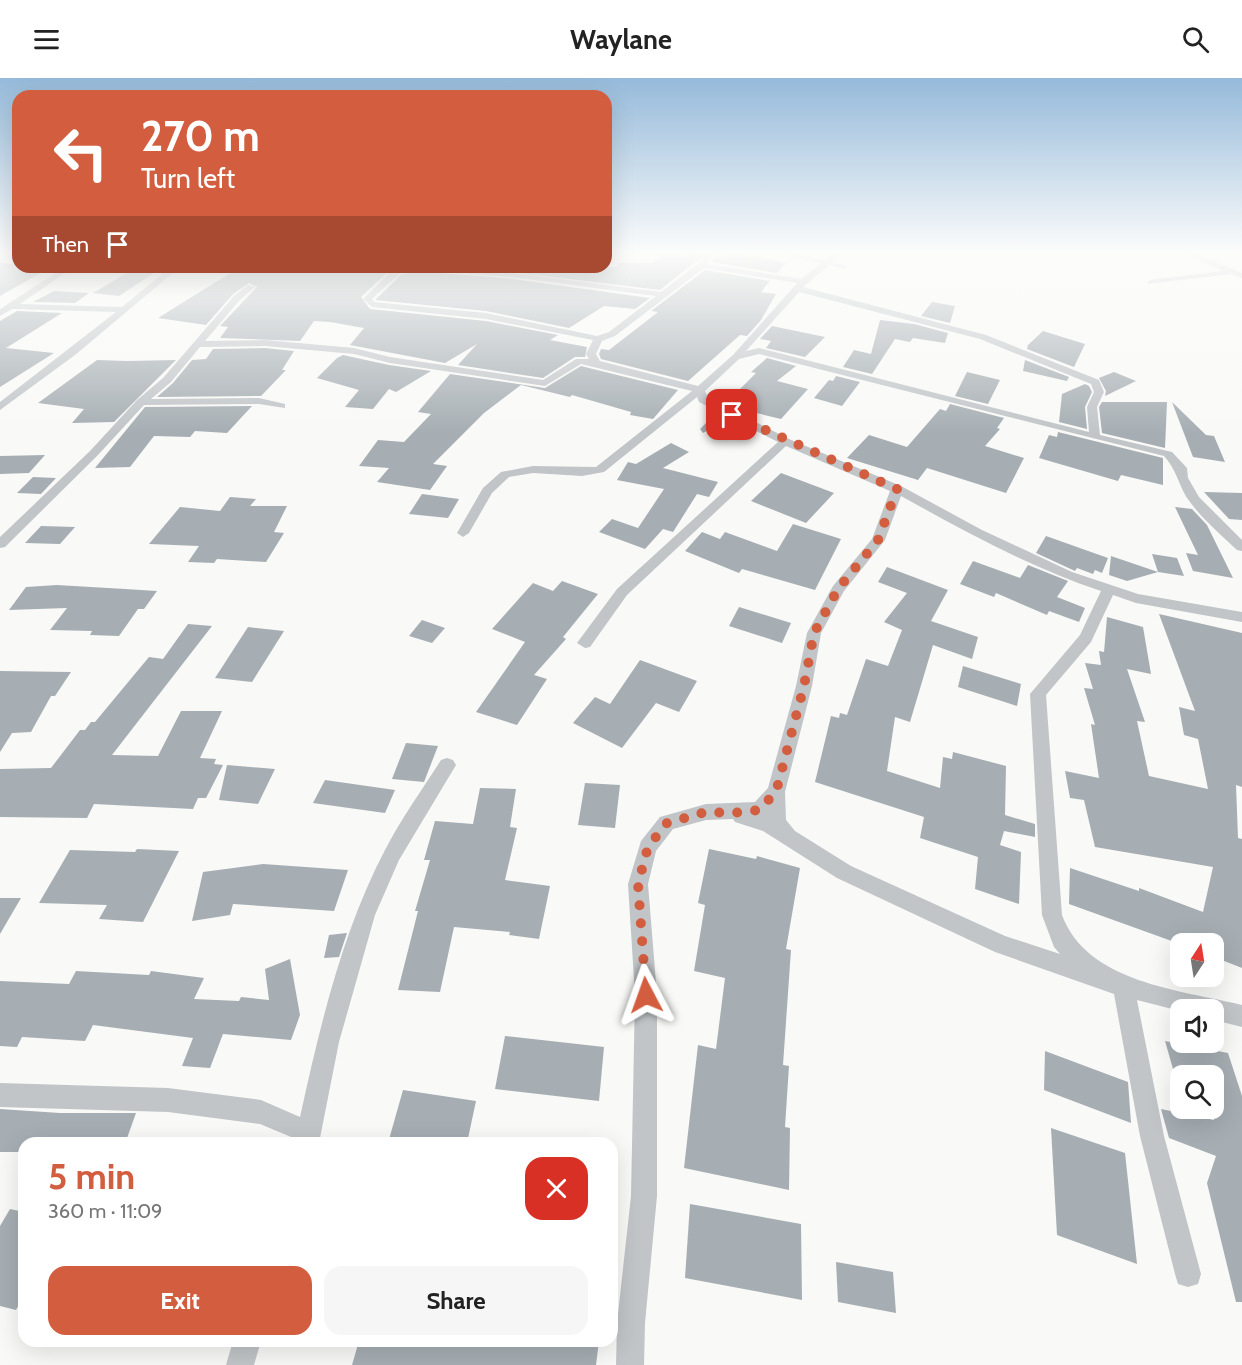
<!DOCTYPE html>
<html lang="en">
<head>
<meta charset="utf-8">
<style>
  body { margin:0; font-family:Cabin,sans-serif; background:#f6f6f6; color:#222; height:100vh; display:flex; flex-direction:column; font-size:22px; white-space:nowrap }
  * { box-sizing:border-box; margin:0 }
  p { font-size:20px; color:#767676 }
  .icon { flex:none; width:33px; height:33px; fill:none; stroke:currentColor; stroke-width:2; stroke-linecap:round; stroke-linejoin:round }
  .map { position:relative; flex:1; overflow:hidden }
  .drawer { position:absolute; left:18px; top:1059px; width:600px; height:210px; display:flex; flex-direction:column; background:#fff; border-radius:18px; box-shadow:0 6px 24px #0002 }
  .drawer>* { flex:none }
  .top-card { position:absolute; left:12px; top:12px; width:600px; height:183px; border-radius:18px; box-shadow:0 6px 24px #0002; background:#d25d3f; color:#fff; overflow:hidden }
  .needle { width:39px; rotate:12deg }
  .buttons { position:absolute; left:1170px; top:855px; display:grid; gap:12px }
  .buttons a { display:grid; place-items:center; width:54px; height:54px; border-radius:12px; background:#fff; box-shadow:0 6px 24px #0002; font-size:30px }
  .pin { position:absolute; display:grid; place-items:center; width:51px; height:51px; color:#fff; margin:-26px; border-radius:12px; box-shadow:0 3px 9px #0006 }
  .me { position:absolute; width:66px; margin:-33px; rotate:356deg; stroke-linejoin:round; filter:drop-shadow(0 0 4px #0008) }
  .turn { display:flex; align-items:center; gap:21px; height:126px; padding:0 30px; font-size:27px }
  .turn .icon { width:78px; height:78px; stroke-width:2.5 }
  .turn b { display:block; font-size:42px; line-height:51px }
  .then { display:flex; align-items:center; height:57px; padding:0 30px; background:#0003; gap:12px; font-size:22px }
  .round { display:grid; place-items:center; flex:none; width:63px; height:63px; border-radius:18px; background:#f6f6f6 }
  .head { display:flex; align-items:center; justify-content:space-between; height:102px; padding:0 30px }
  h1 { font-size:36px; font-weight:800; line-height:45px; color:#d25d3f }
  .primary-button { display:flex; gap:12px; margin-top:auto; padding:12px 30px }
  .primary-button a { flex:1; height:69px; border-radius:18px; background:#d25d3f; color:#fff; font-size:24px; font-weight:800; line-height:69px; text-align:center }
  .primary-button a+a { background:#f6f6f6; color:#222 }
  header { display:flex; justify-content:space-between; align-items:center; height:78px; padding:0 30px; background:#fff; font-size:27px; font-weight:800 }
  .map>svg:first-child { display:block }
  .lines { fill:none; stroke-linecap:round; stroke-linejoin:round }
  .stream { stroke:#b8c3c6; stroke-width:3 }
  .building { fill:#a6aeb3 }
  .minor { fill:#c1c5c8; fill-rule:evenodd }
  .route { stroke:#d25d3f; stroke-width:10; stroke-dasharray:0 18 }
</style>
</head>
<body>
<header><svg class="icon" aria-label="menu" viewBox="0 0 24 24"><path d="M4 6h16M4 12h16M4 18h16"/></svg>Waylane<svg class="icon" aria-label="search" viewBox="0 0 24 24"><circle cx="10" cy="10" r="6"/><path d="M15 15l6 6"/></svg></header>
<div class="map">
<svg width="1242" height="1287" viewBox="0 0 1242 1287">
  <rect width="100%" height="100%" fill="#f9f9f7"/>
  <g class="lines">
    <polyline class="stream" points="788,176 845,189"/>
  </g>
  <g class="building">
    <polygon points="662,176 689,179 691,176 704,177 660,212 495,192 498,189 617,189 618,185 653,185"/>
    <polygon points="730,176 759,179 786,185 777,195 711,184 716,178 728,180"/>
    <polygon points="0,185 18,186 18,189 51,189 0,218"/>
    <polygon points="137,189 163,189 119,218 93,215"/>
    <polygon points="240,189 392,190 361,219 370,231 486,243 558,257 550,262 587,269 585,279 575,279 543,300 458,287 477,266 445,285 350,267 364,250 330,244 314,243 300,263 220,260 228,249 220,248 257,209 249,205 233,216 206,247 158,240"/>
    <polygon points="705,192 770,203 761,214 776,216 761,242 747,258 740,257 688,303 601,281 599,276 601,271 609,272 658,234 651,233"/>
    <polygon points="415,193 512,201 650,220 635,231 604,228 569,250 486,233 375,222 401,197"/>
    <polygon points="54,213 89,215 75,225 33,224"/>
    <polygon points="932,224 955,228 950,245 921,238"/>
    <polygon points="17,233 62,235 6,270 54,275 0,309 0,243"/>
    <polygon points="880,242 914,246 948,255 945,265 913,260 910,264 895,261 872,296 843,289 854,272 871,276"/>
    <polygon points="772,248 825,259 805,279 766,270 771,263 760,261"/>
    <polygon points="1043,253 1085,266 1074,289 1027,271 1028,267"/>
    <polygon points="265,270 294,273 282,292 286,292 261,318 157,319 173,305 192,282 206,281 213,271"/>
    <polygon points="343,277 389,287 431,293 396,314 389,311 373,331 345,329 359,312 317,300 337,280"/>
    <polygon points="767,280 796,288 777,303 808,311 781,341 744,332 740,334 725,326 756,295 751,294"/>
    <polygon points="97,282 127,283 176,282 114,344 72,345 84,331 38,325"/>
    <polygon points="1025,282 1069,299 1067,303 1023,293"/>
    <polygon points="581,288 678,312 653,341 630,337 631,334 572,317 570,319 521,307 484,335 433,386 447,388 430,412 377,404 389,390 359,388 378,362 404,364 431,336 418,334 450,296 545,310"/>
    <polygon points="967,294 1000,302 988,326 955,318"/>
    <polygon points="1114,294 1136,303 1105,318 1106,313 1099,300"/>
    <polygon points="836,298 860,304 842,328 814,320 829,302 833,303"/>
    <polygon points="1085,306 1089,308 1092,314 1085,329 1087,351 1059,344 1062,316"/>
    <polygon points="1102,324 1167,324 1165,370 1102,355 1099,329"/>
    <polygon points="1172,324 1206,357 1214,358 1225,384 1193,379"/>
    <polygon points="950,326 1004,340 997,350 1000,351 985,368 1024,380 1006,415 927,390 918,402 847,380 869,357 907,369 940,331 946,333"/>
    <polygon points="252,328 227,355 195,353 190,359 154,358 130,389 95,390 145,329"/>
    <polygon points="716,335 728,341 703,355 700,351"/>
    <polygon points="1058,354 1163,380 1163,407 1121,397 1118,403 1039,380 1049,357 1057,359"/>
    <polygon points="671,365 689,374 663,390 718,404 709,419 697,416 673,454 663,451 645,471 599,454 612,441 638,450 664,411 617,402 628,384 636,386"/>
    <polygon points="45,377 29,395 0,396 0,378"/>
    <polygon points="781,395 834,415 806,445 751,423"/>
    <polygon points="33,399 56,400 41,416 17,415"/>
    <polygon points="1204,414 1242,415 1242,442 1229,441"/>
    <polygon points="422,416 459,421 448,440 409,436"/>
    <polygon points="230,419 256,421 250,428 287,428 274,454 284,455 266,484 217,481 214,485 188,484 199,468 149,466 180,429 220,433"/>
    <polygon points="1175,429 1192,431 1207,447 1233,500 1193,493 1186,475 1198,477"/>
    <polygon points="793,446 841,461 815,512 742,491 739,495 685,473 702,454 720,461 725,454 777,473"/>
    <polygon points="41,448 75,449 60,466 25,465"/>
    <polygon points="1046,458 1108,480 1102,495 1095,492 1093,496 1077,490 1075,493 1036,475"/>
    <polygon points="1152,476 1177,480 1184,498 1158,494 1127,503 1109,497 1111,478 1158,494"/>
    <polygon points="973,483 1020,500 1028,487 1068,503 1057,519 1085,530 1079,544 1049,533 1047,537 996,515 994,519 960,506"/>
    <polygon points="887,489 948,512 931,543 978,559 972,581 933,567 910,644 895,639 887,693 940,710 943,679 952,681 953,674 1006,688 1005,737 1035,746 1035,759 1004,753 1000,767 1021,774 1019,826 975,811 978,779 920,760 924,739 815,704 831,638 839,640 840,635 847,637 866,581 888,588 902,552 884,544 907,515 878,504"/>
    <polygon points="562,503 598,516 563,559 566,561 534,597 547,601 517,647 476,634 525,564 492,551 533,505 553,513"/>
    <polygon points="57,507 125,511 157,513 144,531 138,531 119,558 90,557 92,553 50,552 67,530 9,532 26,509"/>
    <polygon points="739,529 791,545 782,565 729,548"/>
    <polygon points="1159,536 1242,555 1242,709 1236,707 1238,760 1242,761 1242,890 1214,879 1214,866 1180,866 1069,826 1070,790 1139,813 1139,810 1203,834 1213,789 1095,769 1084,722 1070,720 1065,693 1099,700 1091,646 1095,647 1084,610 1093,611 1085,585 1101,587 1099,573 1104,574 1107,539 1143,549 1151,596 1127,591 1145,644 1137,643 1149,698 1208,711 1198,661 1184,657 1179,629 1195,633"/>
    <polygon points="422,542 445,550 432,565 409,558"/>
    <polygon points="188,546 212,548 112,677 158,678 181,633 222,633 200,680 216,681 214,686 223,687 206,720 198,720 193,731 94,726 87,740 0,739 0,691 51,690 80,652 85,652 91,644 95,644 149,579 163,581"/>
    <polygon points="248,549 284,553 252,604 215,600"/>
    <polygon points="640,582 697,603 679,634 656,625 622,670 573,645 595,619 610,626"/>
    <polygon points="963,588 1021,606 1017,628 958,609"/>
    <polygon points="0,593 71,594 55,618 51,618 31,654 12,655 0,674"/>
    <polygon points="406,665 438,668 424,704 392,701"/>
    <polygon points="227,687 275,691 258,726 219,722"/>
    <polygon points="325,702 395,712 385,735 313,725"/>
    <polygon points="585,705 620,707 615,750 578,747"/>
    <polygon points="480,710 516,711 510,749 517,750 505,802 550,808 539,861 509,857 510,854 454,849 440,914 398,912 418,833 415,833 430,782 424,782 435,743 473,746"/>
    <polygon points="137,771 179,773 143,844 99,841 107,827 39,825 70,772 135,774"/>
    <polygon points="709,771 756,781 757,778 800,790 786,871 791,872 783,987 789,988 785,1049 790,1050 789,1112 684,1090 698,967 716,971 725,900 694,893 705,827 698,825"/>
    <polygon points="263,786 348,792 334,833 233,826 230,837 192,843 203,794"/>
    <polygon points="0,820 21,820 0,856"/>
    <polygon points="347,855 339,879 324,880 329,857"/>
    <polygon points="290,881 300,937 291,962 223,956 210,990 182,988 193,960 93,947 85,963 22,959 17,969 0,968 0,903 69,906 76,893 149,897 151,893 204,900 194,921 239,923 241,919 269,922 265,891"/>
    <polygon points="505,958 604,969 599,1023 495,1011"/>
    <polygon points="1165,963 1228,975 1242,1018 1242,1224 1236,1224 1207,1105 1216,1078 1169,1060 1161,1031 1214,1042 1214,998 1175,998"/>
    <polygon points="1045,973 1128,1004 1131,1045 1044,1012"/>
    <polygon points="403,1012 476,1023 467,1065 388,1065"/>
    <polygon points="0,1031 60,1035 136,1035 126,1063 24,1065 24,1074 0,1074"/>
    <polygon points="1051,1050 1125,1075 1137,1186 1057,1157"/>
    <polygon points="690,1126 801,1146 802,1222 685,1200"/>
    <polygon points="10,1131 24,1134 24,1218 16,1232 0,1228 0,1148"/>
    <polygon points="836,1184 893,1194 896,1235 838,1224"/>
    <polygon points="359,1263 599,1263 596,1287 352,1287"/>
  </g>
  <g class="lines">
    <g class="minor">
      <path d="M707,176H715L707,186L801,201L833,176H842L803,209L986,257L1099,302L1104,314L1097,329L1100,357L1172,374L1187,390L1188,400L1199,419L1242,462V473L1237,472C1220,456 1201,440 1187,420C1178,405 1176,391 1164,378L759,276L739,281L705,313L708,320L789,361L901,408L982,452L1072,494L1138,516L1242,534V544L1136,525L1113,517L1091,564L1046,617L1062,837C1087,905 1181,912 1242,927V949L1214,942V932L1180,933L1137,922L1164,1058L1201,1196L1198,1206L1188,1209L1178,1206L1175,1196L1140,1058L1114,916L995,874L837,800L763,753L735,744L733,741L706,742L673,751L656,773L648,806L657,917V1118L645,1245L644,1287H616L617,1245L631,1118L635,917L628,806L641,763L660,739L706,726L755,724L768,710L796,608L807,555L833,508L872,461L890,413L786,368L627,517L590,569L585,570L577,565L617,511L778,364L699,324L697,319L604,394L582,398L533,395L509,399L492,415L469,455L463,459L457,455L483,410L501,394L533,388L596,389L692,313L581,286L545,308L390,285L354,276L265,268L200,269L171,304L151,321L259,320L285,326V330L259,326L144,327L98,377L5,469L0,470V459L90,373L137,322L163,300L234,218L248,207L255,209L240,222L205,263L265,262L354,270L390,279L543,302L576,281H589L586,276L593,262L486,241L372,229L363,221L394,191L404,189L512,195L661,214L699,185ZM704,190L797,205L733,277L698,308L600,283L596,276L602,263L615,258ZM415,191L512,199L656,218L609,254L597,258L486,235L374,224L372,221L400,195ZM799,214L980,261L1091,306L1094,314L1087,329L1089,354L759,270L746,273ZM901,418C966,454 1031,490 1101,513L1080,557L1030,616L1042,837L1054,869L1060,876L1005,858L851,788L795,753L786,742L785,714L812,608L821,555L844,513L885,462Z"/>
      <polygon points="1186,176 1197,176 1242,195 1242,200 1231,196 1147,206 1150,202 1223,193"/>
      <polygon points="65,189 74,189 20,226 122,229 171,189 180,189 75,277 0,332 0,324 116,234 12,231 0,238 0,231"/>
      <path d="M447,680L453,682L456,687L399,782L375,837L339,964L319,1065H295L296,1061L260,1046L168,1034L0,1029V1005L168,1010L261,1022L300,1039C320,948 342,854 385,772C401,741 422,712 441,682Z"/>
      <polygon points="233,1263 261,1263 254,1287 226,1287"/>
    </g>
  </g>
  <linearGradient id="sky" x2="0" y2="1"><stop stop-color="#95bada"/><stop offset="0.49" stop-color="#fcfcfb"/><stop offset="1" stop-color="#fcfcfb" stop-opacity="0"/></linearGradient>
  <rect width="1242" height="356" fill="url(#sky)"/>
  <g class="lines">
    <polyline class="route" points="646,917 638,806 648,769 667,745 706,734 732,735 759,732 776,714 804,608 814,555 838,511 878,462 897,411 732,337"/>
  </g>
</svg>
<div class="buttons">
<a><svg class="needle" viewBox="-14 -14 28 28"><path d="M0-13l5 13h-10z" fill="#e53935"/><path d="M0 13l5-13h-10z" fill="#767676"/></svg></a>
<a><svg class="icon" aria-label="sound" viewBox="0 0 24 24"><path d="M4 9h4l5-4v14l-5-4H4zM17 9q2 3 0 6"/></svg></a>
<a><svg class="icon" aria-label="search" viewBox="0 0 24 24"><circle cx="10" cy="10" r="6"/><path d="M15 15l6 6"/></svg></a>
</div>
<div class="pin" style="left:732px;top:337px;background:#d93025"><svg class="icon" aria-label="arrive" viewBox="0 0 24 24"><path d="M6 21V4h12l-3 4 3 4H6"/></svg></div>
<svg class="me" style="left:646px;top:917px" viewBox="-20 -20 40 40"><path d="M0-17L14 15 0 8-14 15z" fill="#d25d3f" stroke="#fff" stroke-width="4"/></svg>
<div class="top-card">
<div class="turn"><svg class="icon" aria-label="left" viewBox="0 0 24 24"><path d="M17 20v-9H6M10 6l-5 5 5 5"/></svg><div><b>270 m</b>Turn left</div></div>
<div class="then">Then<svg class="icon" aria-label="arrive" viewBox="0 0 24 24"><path d="M6 21V4h12l-3 4 3 4H6"/></svg></div>
</div>
<section class="drawer">
<div class="head"><div><h1>5 min</h1><p>360 m · 11:09</p></div><a class="round" style="background:#d93025;color:#fff"><svg class="icon" aria-label="close" viewBox="0 0 24 24"><path d="M6 6l12 12M18 6L6 18"/></svg></a></div>
<div class="primary-button"><a>Exit</a><a>Share</a></div>
</section>
</div>
</body>
</html>
